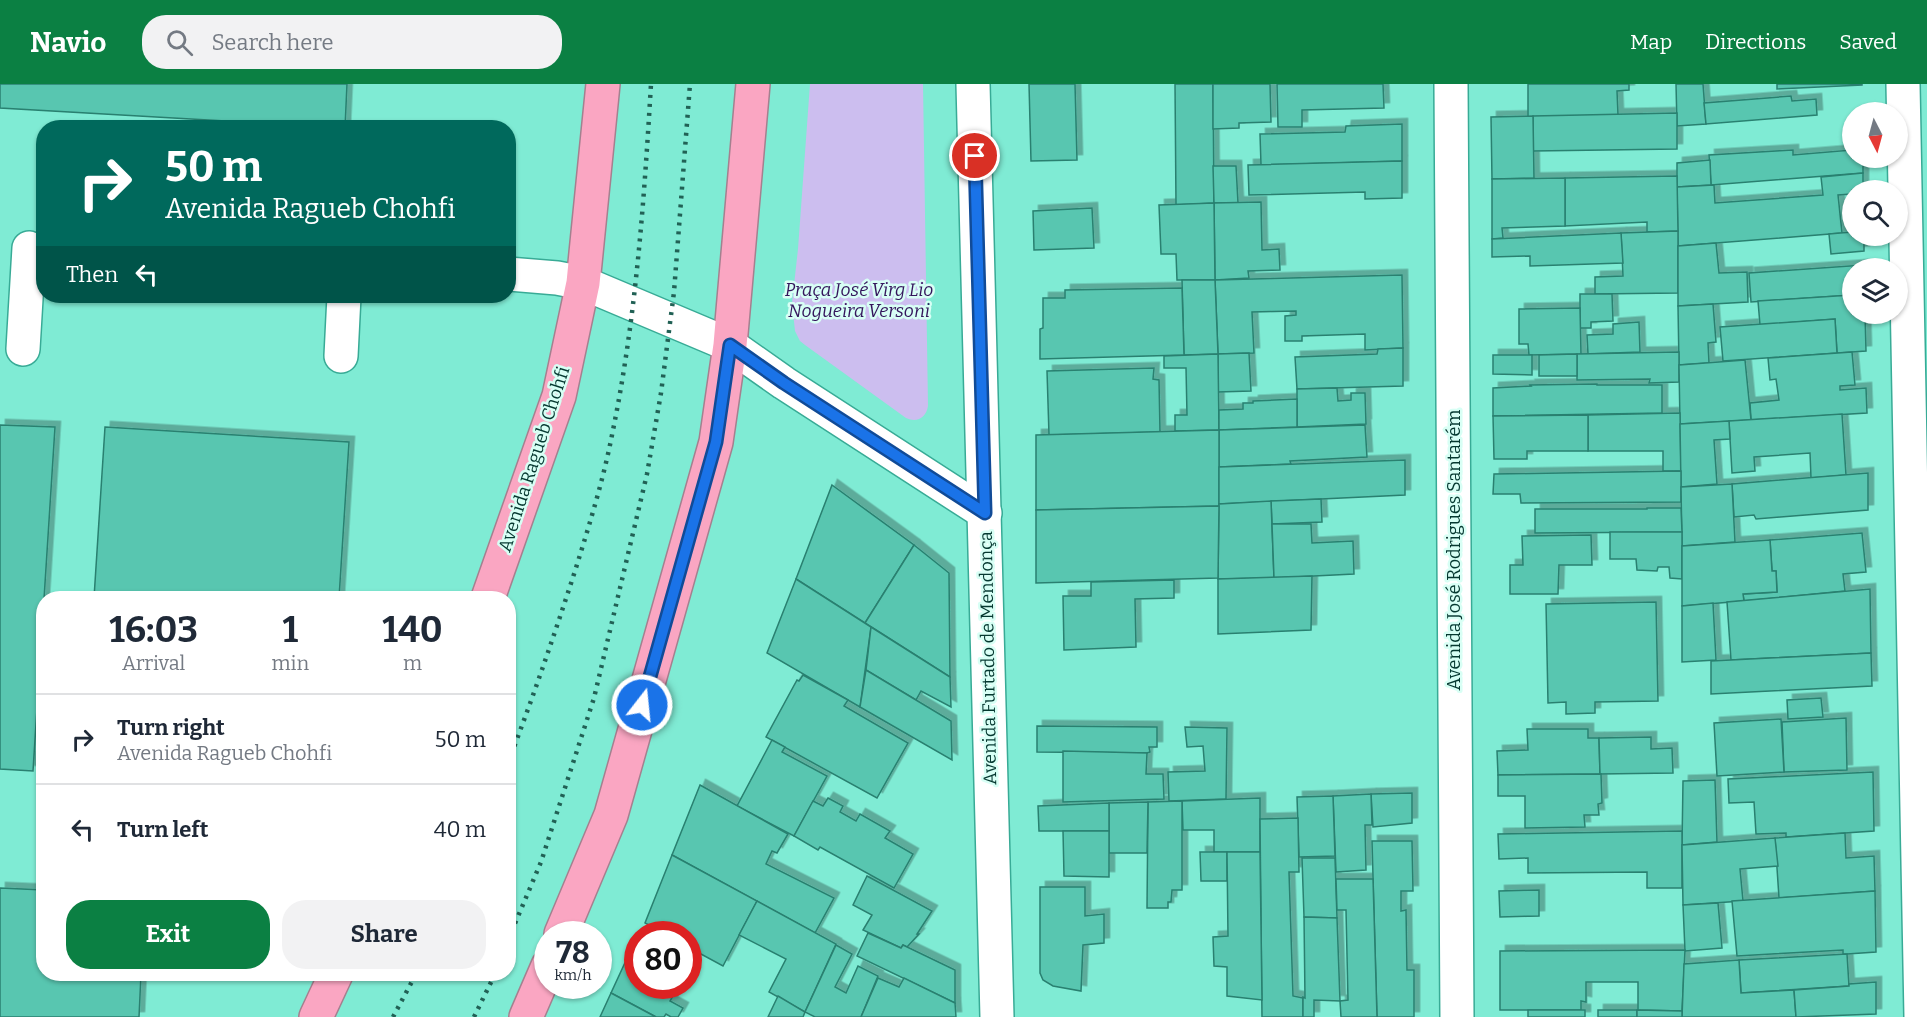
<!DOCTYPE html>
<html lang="en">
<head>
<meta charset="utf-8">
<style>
  body { margin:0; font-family:Bitter,serif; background:#f2f2f3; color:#1f2937; height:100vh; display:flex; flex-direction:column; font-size:22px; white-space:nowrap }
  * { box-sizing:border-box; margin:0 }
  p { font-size:20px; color:#747a83 }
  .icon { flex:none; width:33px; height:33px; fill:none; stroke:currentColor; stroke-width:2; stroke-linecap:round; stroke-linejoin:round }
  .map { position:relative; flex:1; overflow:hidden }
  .panel { position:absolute; left:36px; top:507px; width:480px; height:390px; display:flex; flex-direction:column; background:#fff; border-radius:24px; box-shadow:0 2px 4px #0004 }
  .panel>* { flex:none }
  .guide { position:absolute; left:36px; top:36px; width:480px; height:183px; border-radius:24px; box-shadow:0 2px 4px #0004; background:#00695c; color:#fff; overflow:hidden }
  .needle { width:39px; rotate:174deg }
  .fabs { position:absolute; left:1842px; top:18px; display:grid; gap:12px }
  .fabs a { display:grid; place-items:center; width:66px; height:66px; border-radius:50%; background:#fff; box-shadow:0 2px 4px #0004; font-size:30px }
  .speed { position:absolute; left:534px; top:837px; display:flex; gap:12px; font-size:30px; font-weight:700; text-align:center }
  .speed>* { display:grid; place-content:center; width:78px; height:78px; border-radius:50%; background:#fff; box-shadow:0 2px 4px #0004; line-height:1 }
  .speed small { font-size:15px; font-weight:400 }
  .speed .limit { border:9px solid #d22; background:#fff; color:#111 }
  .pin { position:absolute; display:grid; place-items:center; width:51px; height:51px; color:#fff; margin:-26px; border:3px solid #fff; border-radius:50%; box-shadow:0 2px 6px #0007 }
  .me { position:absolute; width:66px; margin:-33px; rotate:16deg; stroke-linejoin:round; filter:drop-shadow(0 0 4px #0008) }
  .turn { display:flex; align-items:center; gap:21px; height:126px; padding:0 30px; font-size:27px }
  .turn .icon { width:78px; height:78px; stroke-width:2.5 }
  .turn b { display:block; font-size:42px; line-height:51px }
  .then { display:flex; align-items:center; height:57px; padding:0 30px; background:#0003; gap:12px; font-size:22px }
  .eta { display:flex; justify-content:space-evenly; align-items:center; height:102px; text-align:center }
  .eta b { font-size:36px; font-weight:700; line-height:42px }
  .button { display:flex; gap:12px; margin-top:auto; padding:12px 30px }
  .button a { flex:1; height:69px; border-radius:24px; background:#0b8043; color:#fff; font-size:24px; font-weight:700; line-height:69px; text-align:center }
  .button a+a { background:#f2f2f3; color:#1f2937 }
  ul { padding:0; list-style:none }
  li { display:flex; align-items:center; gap:18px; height:90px; padding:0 30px; border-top:2px solid #e0e1e3 }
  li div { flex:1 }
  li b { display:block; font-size:22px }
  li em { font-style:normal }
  header { display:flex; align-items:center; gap:36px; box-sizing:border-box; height:84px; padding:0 30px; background:#0b8043; color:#fff }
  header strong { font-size:28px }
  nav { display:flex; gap:33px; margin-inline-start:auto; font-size:21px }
  .search { width:420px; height:54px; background:#f2f2f3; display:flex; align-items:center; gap:15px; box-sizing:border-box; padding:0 21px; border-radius:24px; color:#747a83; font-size:22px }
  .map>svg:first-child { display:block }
  .green { fill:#ccbeef }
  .building { fill:#58c6b0; stroke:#298070; stroke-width:1.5; filter:url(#shadow) }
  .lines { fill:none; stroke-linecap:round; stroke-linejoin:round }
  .minor-casing { stroke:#38ab96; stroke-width:36 }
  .highway-casing { stroke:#a4808f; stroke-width:36 }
  .minor { stroke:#fff; stroke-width:33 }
  .highway { stroke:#faa6c2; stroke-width:33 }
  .rail { stroke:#216155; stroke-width:4.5; stroke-dasharray:3 6; stroke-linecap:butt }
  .route-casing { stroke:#114b97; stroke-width:15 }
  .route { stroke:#1a73e8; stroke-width:10 }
  .labels { text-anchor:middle; stroke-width:5; stroke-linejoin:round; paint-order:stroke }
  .park-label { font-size:18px; font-style:italic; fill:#34155c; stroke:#d8fff5 }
  .street-label { font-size:18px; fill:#053830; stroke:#d8fff5 }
</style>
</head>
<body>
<header>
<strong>Navio</strong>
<div class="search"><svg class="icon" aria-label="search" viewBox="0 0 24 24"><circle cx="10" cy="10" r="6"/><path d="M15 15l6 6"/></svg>Search here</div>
<nav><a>Map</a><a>Directions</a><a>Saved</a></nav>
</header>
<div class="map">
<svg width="1927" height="933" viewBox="0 0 1927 933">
  <defs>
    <filter id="shadow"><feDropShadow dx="5.5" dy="-5.5" stdDeviation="0" flood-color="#0004"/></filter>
  </defs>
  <rect width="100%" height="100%" fill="#7febd4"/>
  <path class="green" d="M810,0H923L928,322C926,334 917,339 906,334L805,261L800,257L795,247L792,219L798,165Z"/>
  <g class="building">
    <polygon points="0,0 347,0 345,44 0,24"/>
    <polygon points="1029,0 1075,0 1077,76 1031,77"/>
    <polygon points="1175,0 1213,0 1214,119 1176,121"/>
    <polygon points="1213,0 1270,0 1271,38 1239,39 1239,44 1213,45"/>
    <polygon points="1277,0 1383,0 1384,24 1302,26 1302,43 1278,43"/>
    <polygon points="1528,0 1629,0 1629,6 1617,7 1618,31 1528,33"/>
    <polygon points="1676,0 1703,0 1706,40 1677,42"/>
    <polygon points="1777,0 1862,0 1862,1 1777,5"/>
    <polygon points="1791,12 1792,17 1816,15 1817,31 1706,40 1704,19"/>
    <polygon points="1677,29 1677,65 1533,67 1533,32"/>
    <polygon points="1533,32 1534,94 1492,95 1491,33"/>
    <polygon points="1402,40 1402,77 1261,81 1260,50 1345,48 1346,42"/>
    <polygon points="1793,66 1793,71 1852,66 1852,74 1863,74 1863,89 1711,101 1709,71"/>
    <polygon points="1710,76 1711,101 1677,103 1677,79"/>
    <polygon points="1402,77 1402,114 1365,115 1365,108 1249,111 1248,81"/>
    <polygon points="1213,82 1236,82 1238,119 1214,119"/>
    <polygon points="1863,89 1863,106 1852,106 1852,110 1838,111 1842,149 1678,162 1677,103 1714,101 1715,119 1823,111 1821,93"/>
    <polygon points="1677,92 1678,147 1647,148 1647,138 1565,142 1565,94"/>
    <polygon points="1565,94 1565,142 1502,144 1503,154 1492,155 1492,95"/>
    <polygon points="1261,118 1262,166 1279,165 1280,186 1248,187 1249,194 1215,196 1214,119"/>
    <polygon points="1214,119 1215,196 1177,196 1176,170 1161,170 1159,121"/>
    <polygon points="1092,124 1094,164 1034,166 1033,127"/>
    <polygon points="1678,147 1678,209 1595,210 1595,193 1623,192 1621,149"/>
    <polygon points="1852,148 1852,152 1864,152 1864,167 1831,170 1829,150"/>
    <polygon points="1621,149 1623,179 1530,182 1530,172 1492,173 1492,155"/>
    <polygon points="1716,159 1719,189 1747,188 1748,218 1678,222 1678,162"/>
    <polygon points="1864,181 1864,184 1852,184 1852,211 1751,218 1749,189"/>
    <polygon points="1402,191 1403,264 1365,266 1365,250 1302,252 1302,257 1285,257 1285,232 1296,231 1296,227 1252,228 1254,269 1218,270 1215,196"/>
    <polygon points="1182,196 1215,196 1218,270 1184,271"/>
    <polygon points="1182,204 1184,271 1040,275 1040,245 1043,244 1043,214 1065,214 1065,206"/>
    <polygon points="1580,210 1612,210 1613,237 1591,238 1591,244 1580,244"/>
    <polygon points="1852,211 1852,230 1865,230 1866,267 1837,269 1835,235 1760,241 1758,217"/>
    <polygon points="1713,220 1716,258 1708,259 1709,279 1679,281 1678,222"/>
    <polygon points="1580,224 1581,270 1529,271 1528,260 1519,260 1519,225"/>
    <polygon points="1835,235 1837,269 1723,277 1720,243"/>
    <polygon points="1639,238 1640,268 1588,270 1587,251 1613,250 1613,240"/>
    <polygon points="1403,264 1403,302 1297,305 1295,273 1377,270 1378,265"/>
    <polygon points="1679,268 1679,298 1649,299 1650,295 1577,296 1577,270"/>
    <polygon points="1852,268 1855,301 1840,302 1840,306 1866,304 1867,329 1751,336 1750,319 1779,316 1776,295 1770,296 1768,274"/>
    <polygon points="1249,269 1251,307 1218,308 1218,270"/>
    <polygon points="1218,270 1219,346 1175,347 1175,331 1187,331 1186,284 1164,284 1164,272"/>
    <polygon points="1577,270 1577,292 1539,292 1539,271"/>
    <polygon points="1493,271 1532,271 1532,291 1493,290"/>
    <polygon points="1745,276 1751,336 1680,340 1679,281"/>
    <polygon points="1154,284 1153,295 1159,296 1160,348 1049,351 1047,287"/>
    <polygon points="1597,300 1597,301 1662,301 1662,329 1493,332 1493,304 1531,302 1530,301"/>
    <polygon points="1337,304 1338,317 1351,316 1351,309 1365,309 1366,340 1297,343 1297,305"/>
    <polygon points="1297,315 1297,343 1219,346 1219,326 1243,325 1243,319 1253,319 1253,317"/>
    <polygon points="1680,329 1681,387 1663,387 1663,367 1588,367 1588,331"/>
    <polygon points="1842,330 1846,391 1811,394 1810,369 1754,373 1755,387 1732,389 1729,337"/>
    <polygon points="1588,331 1588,367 1527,367 1527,375 1494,375 1493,332"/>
    <polygon points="1729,337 1730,355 1714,356 1717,400 1681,403 1680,340"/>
    <polygon points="0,341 55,343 33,687 0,685"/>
    <polygon points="1365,341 1367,373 1290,377 1291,380 1219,383 1219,346"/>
    <polygon points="105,343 349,358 339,514 94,514"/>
    <polygon points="1219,346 1219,422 1036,426 1036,351"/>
    <polygon points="1405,376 1405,411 1219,420 1219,383"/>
    <polygon points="1681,387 1681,418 1521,419 1520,410 1493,410 1494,390"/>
    <polygon points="1868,389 1868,426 1756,435 1754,431 1734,433 1732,400"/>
    <polygon points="1732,400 1735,458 1682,462 1681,403"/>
    <polygon points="832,401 914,461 865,539 796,495"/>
    <polygon points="1321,415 1322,438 1272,440 1271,417"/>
    <polygon points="1271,417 1274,494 1218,495 1219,420"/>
    <polygon points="1219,422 1218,494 1036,499 1036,426"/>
    <polygon points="1647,424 1681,424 1682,448 1535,449 1535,425 1647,425"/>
    <polygon points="1272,440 1311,440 1312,459 1353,457 1354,490 1274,494"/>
    <polygon points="1610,448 1682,448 1682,495 1670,494 1669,483 1658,483 1657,487 1637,486 1636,475 1610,475"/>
    <polygon points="1862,449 1866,488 1843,490 1845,507 1744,517 1743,510 1777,508 1776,487 1772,487 1770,456"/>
    <polygon points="1591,451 1592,481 1559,481 1558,510 1510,510 1510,481 1523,481 1522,452"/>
    <polygon points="1770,456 1772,487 1776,487 1777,508 1743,510 1744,517 1682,522 1682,462"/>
    <polygon points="914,461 949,489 950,593 865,539"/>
    <polygon points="1312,492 1311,546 1218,550 1218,495"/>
    <polygon points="796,495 871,543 860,623 767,569"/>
    <polygon points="1174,496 1174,514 1135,515 1136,563 1064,566 1063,512 1091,512 1091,498"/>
    <polygon points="1870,505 1871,569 1731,576 1727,518"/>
    <polygon points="1656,518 1658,617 1595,618 1595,629 1566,630 1566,618 1548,619 1546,520"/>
    <polygon points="1713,519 1716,576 1682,578 1682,522"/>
    <polygon points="871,543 950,593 951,623 921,607 916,616 866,586"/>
    <polygon points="1871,569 1872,602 1711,610 1711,577"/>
    <polygon points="866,586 951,637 952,676 860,623"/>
    <polygon points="803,591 848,616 844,622 908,659 877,714 766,653 797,596 799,597"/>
    <polygon points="1821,614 1823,633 1788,635 1787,616"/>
    <polygon points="1846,634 1847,686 1784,688 1782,638"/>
    <polygon points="1781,635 1784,688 1717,692 1714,639"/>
    <polygon points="1037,642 1157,643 1157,663 1149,663 1150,668 1147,669 1037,668"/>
    <polygon points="1185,643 1227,644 1226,715 1169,717 1168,688 1205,687 1203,662 1187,663"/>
    <polygon points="1527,645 1588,645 1588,654 1599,654 1600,690 1498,691 1497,667 1528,666"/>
    <polygon points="1651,653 1651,665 1672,664 1673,689 1600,690 1599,654"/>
    <polygon points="772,656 785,663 782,668 827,692 794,752 737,722"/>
    <polygon points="1063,667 1147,669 1146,690 1163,690 1164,715 1063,718"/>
    <polygon points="1873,688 1874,747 1786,753 1786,749 1756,750 1754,718 1729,719 1728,695"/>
    <polygon points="1601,690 1602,719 1598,720 1599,731 1584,731 1585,743 1525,744 1525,712 1498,712 1498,691"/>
    <polygon points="1715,696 1717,758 1682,761 1683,697"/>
    <polygon points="700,701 788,750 777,769 772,767 766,780 834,814 815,849 672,771"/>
    <polygon points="1412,709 1412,739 1373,743 1371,710"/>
    <polygon points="1371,710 1372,741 1365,741 1366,786 1336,788 1333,712"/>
    <polygon points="1333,712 1335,772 1299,773 1297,713"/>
    <polygon points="828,714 843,722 840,728 856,737 860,730 890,747 885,754 913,770 894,804 820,763 818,766 794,752 813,717 823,722"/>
    <polygon points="1260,714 1260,768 1214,768 1214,746 1183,746 1182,717"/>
    <polygon points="1182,717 1182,806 1172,806 1171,818 1168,818 1168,824 1147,824 1148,718"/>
    <polygon points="1148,718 1147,769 1109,769 1109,719"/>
    <polygon points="1109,719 1109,747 1039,747 1038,722"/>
    <polygon points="1298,734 1299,788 1289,788 1293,912 1303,914 1303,933 1262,933 1260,735"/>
    <polygon points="1063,747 1109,747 1109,793 1064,792"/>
    <polygon points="1682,747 1682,804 1647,804 1647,788 1528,789 1528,774 1499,775 1498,750"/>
    <polygon points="1845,749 1846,774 1874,772 1875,807 1779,814 1775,754"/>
    <polygon points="1775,754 1778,782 1740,785 1743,817 1683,821 1682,761"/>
    <polygon points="1372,757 1412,757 1413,807 1401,807 1401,827 1406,826 1407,886 1414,886 1414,933 1377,933"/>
    <polygon points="1200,768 1227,768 1227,797 1201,797"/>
    <polygon points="1227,768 1260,768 1262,916 1227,912 1227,883 1214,882 1213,853 1228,852"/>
    <polygon points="672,771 757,817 723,882 688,863 688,850 666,850 645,839"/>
    <polygon points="1302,774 1335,774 1337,834 1304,833"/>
    <polygon points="867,792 932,827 917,850 919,850 907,863 903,861 901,864 863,846 872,831 853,821"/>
    <polygon points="1336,795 1373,795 1377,933 1341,933 1340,917 1348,916 1346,826 1337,826"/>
    <polygon points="1040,803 1085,803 1085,832 1104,830 1104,859 1083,861 1081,907 1053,902 1043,896 1040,889"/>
    <polygon points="0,804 44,806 44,890 141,890 139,933 0,933"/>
    <polygon points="1539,806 1539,832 1500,833 1499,807"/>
    <polygon points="1875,807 1876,868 1847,870 1843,870 1843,866 1737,872 1732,817"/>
    <polygon points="757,817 836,860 805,928 769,908 786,875 739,851"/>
    <polygon points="1718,819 1722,864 1685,867 1683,821"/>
    <polygon points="1304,833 1337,834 1340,917 1314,916 1314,933 1303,933 1303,913 1305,914"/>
    <polygon points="868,849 901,864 903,861 955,886 955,919 857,872"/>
    <polygon points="836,861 852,870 835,903 846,909 858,882 878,892 861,933 815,933 805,928"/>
    <polygon points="1685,866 1682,927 1638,926 1638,898 1586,898 1586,918 1581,917 1581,926 1500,926 1500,867"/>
    <polygon points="629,870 638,874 638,902 679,902 670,917 683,924 678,933 671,933 666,930 664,933 656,933 611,909"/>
    <polygon points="1847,870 1849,902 1741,909 1739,876"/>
    <polygon points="1739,876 1741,909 1794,906 1796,933 1682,933 1684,880"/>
    <polygon points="878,894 899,903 904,894 955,919 956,933 861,933"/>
    <polygon points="1876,898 1876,930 1796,933 1794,906 1849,902 1849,900"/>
    <polygon points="611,909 656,933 600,933"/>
    <polygon points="778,912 805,928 803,933 768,933"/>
    <rect x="1528" y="926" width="57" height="7"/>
    <rect x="1598" y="926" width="39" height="7"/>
    <polygon points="1637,926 1682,927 1682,933 1637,933"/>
  </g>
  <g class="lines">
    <defs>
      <g id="minor">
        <polyline points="973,0 997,933"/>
        <polyline points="1451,0 1457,933"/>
        <polyline points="1903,0 1921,933"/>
        <polyline points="508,190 557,194 583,199 730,261 784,299 985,429"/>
        <polyline points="23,265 29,164"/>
        <polyline points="341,272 344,212"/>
      </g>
      <g id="highway">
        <polyline points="488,514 559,312 583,199 603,0"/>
        <polyline points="561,850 611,731 716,358 730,261 753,0"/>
        <polyline points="316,933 336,890"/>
        <polyline points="526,933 548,882"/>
      </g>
    </defs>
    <use href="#minor" class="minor-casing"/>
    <use href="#highway" class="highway-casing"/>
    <use href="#minor" class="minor"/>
    <use href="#highway" class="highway"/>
    <g class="rail">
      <path d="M508,679C532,616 554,552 575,487C589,442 603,397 612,351C636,235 644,118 651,0"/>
      <polyline points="508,856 541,778 594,614 647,390 661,309 674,208 690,0"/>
      <polyline points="393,933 416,890"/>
      <polyline points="474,933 495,890"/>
    </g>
  </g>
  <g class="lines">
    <defs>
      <polyline id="route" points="642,621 716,358 730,261 784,299 985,429 975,72"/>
    </defs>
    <use href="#route" class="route-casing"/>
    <use href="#route" class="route"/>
  </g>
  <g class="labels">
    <g class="park-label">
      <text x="859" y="212">Praça José Virg Lio<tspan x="859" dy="21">Nogueira Versoni</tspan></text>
    </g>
    <g class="street-label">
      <text transform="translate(534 375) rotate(-72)" y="6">Avenida Ragueb Chohfi</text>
      <text transform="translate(1454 466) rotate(-90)" y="6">Avenida José Rodrigues Santarém</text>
      <text transform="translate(988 574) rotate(-91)" y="6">Avenida Furtado de Mendonça</text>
    </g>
  </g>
</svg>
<div class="fabs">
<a><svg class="needle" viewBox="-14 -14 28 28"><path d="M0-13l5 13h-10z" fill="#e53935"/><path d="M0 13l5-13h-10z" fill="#747a83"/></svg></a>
<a><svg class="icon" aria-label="search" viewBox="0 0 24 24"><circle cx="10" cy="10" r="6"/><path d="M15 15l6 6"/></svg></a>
<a><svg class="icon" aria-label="layers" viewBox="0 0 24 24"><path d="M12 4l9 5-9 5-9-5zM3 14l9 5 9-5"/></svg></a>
</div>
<div class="speed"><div>78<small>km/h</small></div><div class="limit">80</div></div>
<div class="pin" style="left:975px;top:72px;background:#d93025"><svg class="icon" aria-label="arrive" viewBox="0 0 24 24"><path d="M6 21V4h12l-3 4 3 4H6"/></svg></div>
<svg class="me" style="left:642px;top:621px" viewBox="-20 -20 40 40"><circle r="17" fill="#1a73e8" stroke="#fff" stroke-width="3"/><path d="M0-11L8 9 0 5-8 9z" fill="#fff"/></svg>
<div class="guide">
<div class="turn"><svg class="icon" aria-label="right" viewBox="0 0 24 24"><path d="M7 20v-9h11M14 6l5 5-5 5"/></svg><div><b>50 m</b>Avenida Ragueb Chohfi</div></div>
<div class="then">Then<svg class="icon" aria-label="left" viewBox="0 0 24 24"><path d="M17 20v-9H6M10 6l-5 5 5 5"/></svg></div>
</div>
<section class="panel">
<div class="eta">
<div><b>16:03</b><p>Arrival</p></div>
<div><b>1</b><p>min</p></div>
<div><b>140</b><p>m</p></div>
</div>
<ul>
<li><svg class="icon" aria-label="right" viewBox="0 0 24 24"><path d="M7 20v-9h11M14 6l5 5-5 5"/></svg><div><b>Turn right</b><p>Avenida Ragueb Chohfi</p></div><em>50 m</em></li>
<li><svg class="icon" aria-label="left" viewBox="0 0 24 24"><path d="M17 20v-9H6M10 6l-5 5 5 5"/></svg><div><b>Turn left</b></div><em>40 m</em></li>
</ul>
<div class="button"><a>Exit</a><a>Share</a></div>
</section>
</div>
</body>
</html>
